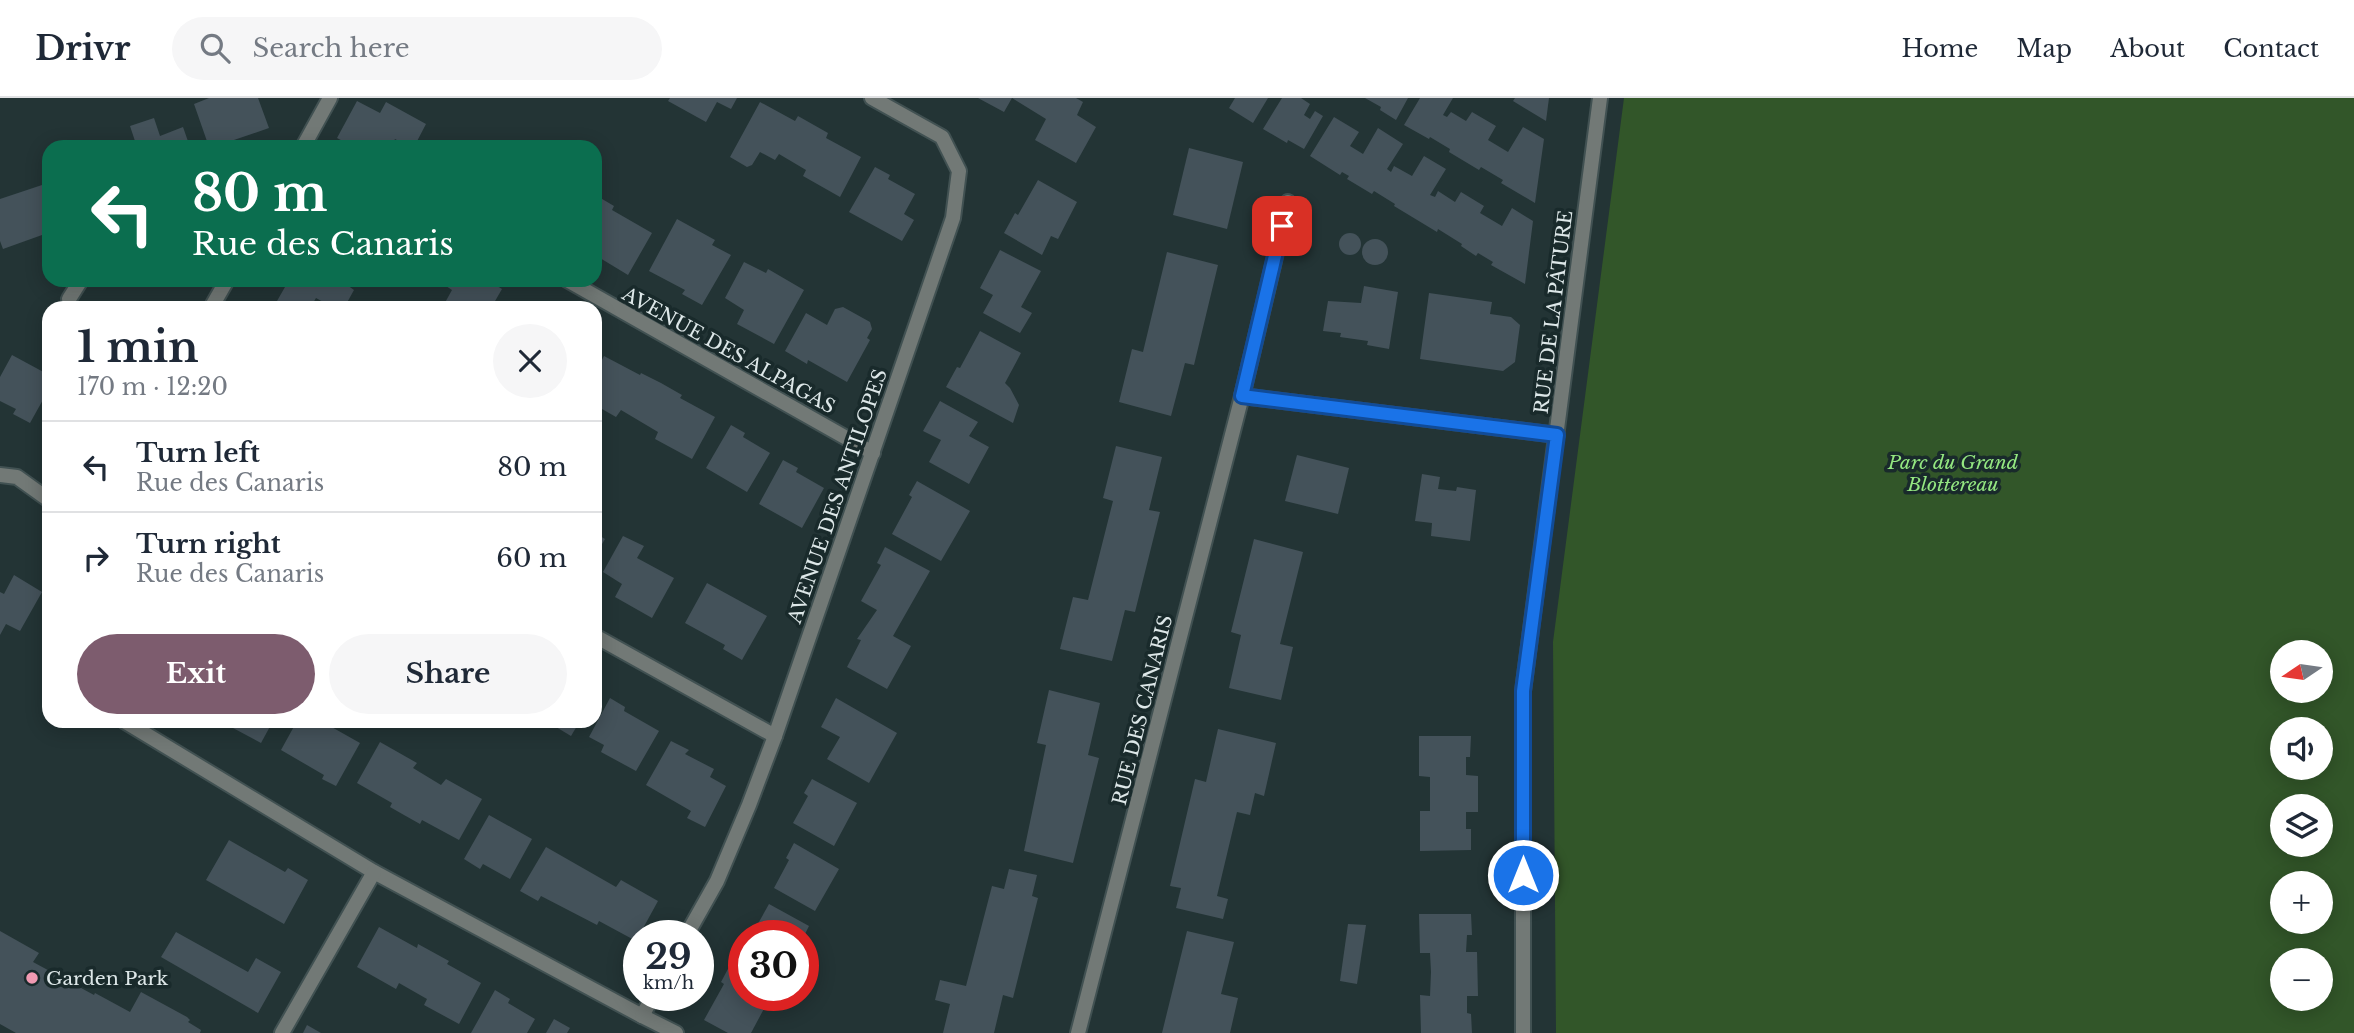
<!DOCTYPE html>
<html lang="en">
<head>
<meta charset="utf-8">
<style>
  body { margin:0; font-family:"Libre Baskerville",serif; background:#f6f6f7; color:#1f2937; height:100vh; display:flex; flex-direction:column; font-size:26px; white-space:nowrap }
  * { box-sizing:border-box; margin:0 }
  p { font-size:23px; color:#747a83 }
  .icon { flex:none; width:38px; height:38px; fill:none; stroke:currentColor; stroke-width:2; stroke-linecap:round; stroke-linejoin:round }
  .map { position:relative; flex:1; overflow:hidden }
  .panel { position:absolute; left:42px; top:203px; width:560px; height:427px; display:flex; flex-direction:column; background:#fff; border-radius:21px; box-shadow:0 4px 18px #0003 }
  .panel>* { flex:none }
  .top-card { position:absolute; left:42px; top:42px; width:560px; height:147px; border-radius:21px; box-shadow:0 4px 18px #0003; background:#0b6e4f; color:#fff; overflow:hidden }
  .needle { width:46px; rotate:257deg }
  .tools { position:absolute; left:2270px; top:542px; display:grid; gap:14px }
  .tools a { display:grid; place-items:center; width:63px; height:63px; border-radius:50%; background:#fff; box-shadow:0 4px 18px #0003; font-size:35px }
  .speed { position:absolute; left:623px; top:822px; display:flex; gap:14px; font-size:35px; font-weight:700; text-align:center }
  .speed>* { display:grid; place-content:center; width:91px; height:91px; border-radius:50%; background:#fff; box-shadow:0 4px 18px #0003; line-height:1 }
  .speed small { font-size:18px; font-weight:400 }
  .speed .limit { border:10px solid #d22; background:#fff; color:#111 }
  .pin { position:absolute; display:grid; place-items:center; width:60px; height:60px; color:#fff; margin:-30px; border-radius:14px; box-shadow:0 4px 10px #0006 }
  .me { position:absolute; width:77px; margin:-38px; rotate:0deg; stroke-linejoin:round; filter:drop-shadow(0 0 5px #0008) }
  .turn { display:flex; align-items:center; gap:24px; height:147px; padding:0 35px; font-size:32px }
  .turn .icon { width:91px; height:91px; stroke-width:2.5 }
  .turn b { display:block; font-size:49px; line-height:60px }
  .round { display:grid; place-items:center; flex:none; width:74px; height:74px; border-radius:37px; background:#f6f6f7 }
  .summary { display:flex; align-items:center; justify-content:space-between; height:119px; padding:0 35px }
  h1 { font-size:42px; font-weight:800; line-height:52px }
  .cta { display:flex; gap:14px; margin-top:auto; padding:14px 35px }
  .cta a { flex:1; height:80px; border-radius:42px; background:#7d5c6e; color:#fff; font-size:28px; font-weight:800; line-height:80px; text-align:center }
  .cta a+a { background:#f6f6f7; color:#1f2937 }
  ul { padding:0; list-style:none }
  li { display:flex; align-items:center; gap:21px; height:91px; padding:0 35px; border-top:2px solid #e0e1e3 }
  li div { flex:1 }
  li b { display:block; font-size:26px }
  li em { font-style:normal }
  header { display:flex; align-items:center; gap:42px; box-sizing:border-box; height:98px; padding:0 35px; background:#fff; border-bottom:2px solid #e0e1e3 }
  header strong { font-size:33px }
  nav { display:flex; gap:38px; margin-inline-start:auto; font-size:24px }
  .search { width:490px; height:63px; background:#f6f6f7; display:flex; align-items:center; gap:18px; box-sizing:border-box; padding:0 24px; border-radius:38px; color:#747a83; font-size:26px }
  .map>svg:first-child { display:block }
  .green { fill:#325629; fill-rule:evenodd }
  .building { fill:#44525a }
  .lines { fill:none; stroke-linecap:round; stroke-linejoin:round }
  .street-casing { stroke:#415152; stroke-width:18 }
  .street { stroke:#727976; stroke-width:14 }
  .route-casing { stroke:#114b97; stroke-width:18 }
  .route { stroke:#1a73e8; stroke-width:12 }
  .poi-dot { fill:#f19ab2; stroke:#192a2b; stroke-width:2.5 }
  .labels { text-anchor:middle; stroke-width:7; stroke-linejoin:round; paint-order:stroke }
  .street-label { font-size:19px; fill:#dde7e8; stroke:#192a2b }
  .park-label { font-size:19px; font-style:italic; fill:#94e781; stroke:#192a2b }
  .poi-label { font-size:19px; fill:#dde7e8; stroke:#192a2b; text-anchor:start }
</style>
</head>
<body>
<header>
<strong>Drivr</strong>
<div class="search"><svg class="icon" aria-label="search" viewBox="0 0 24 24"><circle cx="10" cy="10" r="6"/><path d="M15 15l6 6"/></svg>Search here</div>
<nav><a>Home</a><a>Map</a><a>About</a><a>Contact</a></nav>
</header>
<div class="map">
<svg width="2354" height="935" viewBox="0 0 2354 935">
  <rect width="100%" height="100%" fill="#233435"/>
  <path class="green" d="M1624,0H2354V935H1556L1553,544ZM2282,555H2320V593H2282ZM2282,632H2320V670H2282ZM2282,709H2320V747H2282ZM2282,786H2320V824H2282ZM2282,863H2320V901H2282Z"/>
  <g class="building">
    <polygon points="209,0 258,0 269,30 231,43 231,46 224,49 209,49 194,6"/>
    <polygon points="670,0 737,0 731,11 717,4 706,24 668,3"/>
    <polygon points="978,0 1076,0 1083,4 1077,17 1096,29 1076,65 1035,42 1046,21 1012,0 1004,14"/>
    <polygon points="1235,0 1268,0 1253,25 1229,10"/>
    <polygon points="1282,0 1301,0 1310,6 1304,17 1310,21 1315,13 1323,18 1304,51 1288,42 1287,45 1263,31"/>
    <polygon points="1365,0 1408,0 1396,22 1380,12 1381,9"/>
    <polygon points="1420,0 1453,0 1443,17 1447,19 1451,14 1466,23 1472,14 1496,28 1488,42 1508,54 1523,29 1544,41 1535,105 1501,85 1503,82 1481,69 1479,72 1449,54 1450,51 1430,39 1429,41 1404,27"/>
    <polygon points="1515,0 1549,0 1546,23 1513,3"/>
    <polygon points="357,3 380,15 386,4 426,26 414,49 410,49 395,41 391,49 354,49 337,40"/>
    <polygon points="760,4 795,23 798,18 828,35 826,40 861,59 840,99 803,78 806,72 779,56 775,62 760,54 752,67 747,69 730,59"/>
    <polygon points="1334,19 1359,34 1350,48 1363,56 1378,30 1403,46 1387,71 1391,74 1394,68 1412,78 1424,58 1446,71 1430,97 1435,99 1438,93 1455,104 1461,94 1484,108 1480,115 1502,128 1512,110 1533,123 1525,186 1491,167 1493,164 1478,155 1476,158 1461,148 1462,146 1438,131 1437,134 1394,108 1395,106 1374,93 1372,96 1347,81 1349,78 1342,74 1340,77 1310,58"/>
    <polygon points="154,20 160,38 183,29 190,49 137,49 130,28"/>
    <polygon points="1189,50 1243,64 1227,131 1173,117"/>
    <polygon points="875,69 890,77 888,81 915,96 904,116 914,122 902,143 849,114"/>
    <polygon points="1038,82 1077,104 1058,141 1051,138 1042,157 1004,135 1015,115 1018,117"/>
    <polygon points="48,85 49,139 43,141 42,137 3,151 0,143 0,101"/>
    <polygon points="597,98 614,108 612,112 652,135 628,177 595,157"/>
    <polygon points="677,121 715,142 712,147 731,157 702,207 682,196 685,192 649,173"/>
    <circle cx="1350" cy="146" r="11"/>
    <circle cx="1375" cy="154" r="13"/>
    <polygon points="1000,152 1041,173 1021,209 1032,215 1020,235 983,215 993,197 980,190"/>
    <polygon points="1167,154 1218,167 1194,267 1185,265 1171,318 1119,304 1132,251 1143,254"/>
    <polygon points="744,164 766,175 768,171 804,192 774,246 737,226 744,212 725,200"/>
    <polygon points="289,182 340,182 354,192 344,210 334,210 316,200 310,210 273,210"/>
    <polygon points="437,182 487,182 502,191 491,210 442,210 452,192"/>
    <polygon points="1364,188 1398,194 1389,251 1367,247 1368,243 1340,239 1341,235 1323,233 1328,203 1361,205"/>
    <polygon points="1429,195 1492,204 1490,216 1511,219 1520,227 1515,264 1503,273 1420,261"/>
    <polygon points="843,209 870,224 872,231 867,240 870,242 847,284 808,262 807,266 785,253 806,215 827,227 835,211"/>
    <polygon points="980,233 1021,255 1005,285 1010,290 1019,307 1013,325 946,289 957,269 960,270"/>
    <polygon points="12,257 49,277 49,291 30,325 13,316 16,311 0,303 0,279"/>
    <polygon points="604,258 640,277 641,275 661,285 682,297 680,300 715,319 692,361 655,341 658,334 621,312 616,319 595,307 595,275"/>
    <polygon points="940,303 978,324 969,338 989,349 969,386 929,364 941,342 923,333"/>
    <polygon points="49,323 49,339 42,335"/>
    <polygon points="731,327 745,335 743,339 770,355 747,394 706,370"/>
    <polygon points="1116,348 1162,359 1149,412 1160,414 1135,514 1125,512 1112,563 1060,551 1073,499 1088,502 1113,403 1103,400"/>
    <polygon points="1297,357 1349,370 1338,416 1285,403"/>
    <polygon points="783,362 798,370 796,374 824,390 802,430 759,406"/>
    <polygon points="1422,376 1440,379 1438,391 1456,393 1457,389 1476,392 1470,443 1431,438 1432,425 1415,423"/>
    <polygon points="917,383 970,413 941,463 892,436 912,399 909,397"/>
    <polygon points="595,435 605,441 595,458"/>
    <polygon points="623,438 644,448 637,460 674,480 652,520 615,499 622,486 603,474"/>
    <polygon points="1254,441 1303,454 1280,546 1293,549 1281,602 1229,590 1241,537 1231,534"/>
    <polygon points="885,449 930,473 893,538 911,548 887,591 847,569 861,542 857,541 877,512 861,503 881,467 877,465"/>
    <polygon points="14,477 42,494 20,533 6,526 0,537 0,494 4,496"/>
    <polygon points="707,485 767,518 742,562 723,551 725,547 685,525"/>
    <polygon points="1049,592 1100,605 1088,657 1099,660 1073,765 1024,753 1046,647 1037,645"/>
    <polygon points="610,600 625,609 624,613 659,633 636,673 601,654 604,647 589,639"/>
    <polygon points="836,600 897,635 869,685 827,661 840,639 821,629"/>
    <polygon points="237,623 273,623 261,645 233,630"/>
    <polygon points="297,623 321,623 360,645 336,688 322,681 324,677 281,652"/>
    <polygon points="546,623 580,623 571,638"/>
    <polygon points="1218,631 1276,645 1264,698 1255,695 1250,717 1237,714 1217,798 1228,801 1223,821 1176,810 1181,790 1170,788 1195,681 1206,684"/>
    <polygon points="1419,638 1471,638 1470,659 1466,659 1466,677 1478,678 1478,714 1466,714 1466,731 1471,731 1471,752 1420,753 1420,713 1430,713 1430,679 1419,678"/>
    <polygon points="671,643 689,652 685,656 714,671 710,679 726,688 705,729 687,720 691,713 646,687"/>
    <polygon points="380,644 417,665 413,670 441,687 446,681 482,701 459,742 422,722 420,726 404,717 390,709 392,705 357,685"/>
    <polygon points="812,681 857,705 834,748 793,725 808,698 804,695"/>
    <polygon points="489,717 532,741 510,781 483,766 480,771 464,761"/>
    <polygon points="229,742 285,774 288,770 308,782 284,826 206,782"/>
    <polygon points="794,745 839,771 815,813 774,790 789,762 786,760"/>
    <polygon points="546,749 616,789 621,782 658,803 636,843 599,823 597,827 541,798 538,803 520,793"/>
    <polygon points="1009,771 1037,777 1032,798 1038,800 1013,900 1003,897 994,935 943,935 950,906 935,902 940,882 966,888 992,788 1004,791"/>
    <polygon points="769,806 809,828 804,838 751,838"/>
    <polygon points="1419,816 1471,816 1472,837 1467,837 1466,854 1477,854 1478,898 1467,898 1467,915 1471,916 1472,935 1421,935 1420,897 1430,898 1431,874 1430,855 1420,855"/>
    <polygon points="1348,826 1366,827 1357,886 1340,883"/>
    <polygon points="379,829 417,850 418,846 449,863 447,866 481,885 459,926 424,907 427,901 399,885 396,891 357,869"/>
    <polygon points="0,833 39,855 33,864 94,897 95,895 130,914 141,894 187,919 190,922 188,924 201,932 200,935 16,935 0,926"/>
    <polygon points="1187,833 1234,844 1221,896 1238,900 1230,935 1162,935"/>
    <polygon points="176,834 248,874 256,860 281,874 258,915 161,859"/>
    <polygon points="744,843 744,858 737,855"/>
    <polygon points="729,869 744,877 744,898 763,898 760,904 766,907 751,935 728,935 704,922 724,886 721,884"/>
    <polygon points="495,892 510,901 508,905 535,921 527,935 471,935"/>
    <polygon points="554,921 570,930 567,935 546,935"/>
    <polygon points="307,927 321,935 303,935"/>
  </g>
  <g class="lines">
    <defs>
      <g id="street">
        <polyline points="303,49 330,0"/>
        <polyline points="567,182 873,355"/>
        <polyline points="69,201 81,182"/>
        <polyline points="211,210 227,182"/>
        <polyline points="1242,298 1557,337"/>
        <polyline points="0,377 17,379 49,402"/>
        <polyline points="595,538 775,638"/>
        <polyline points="124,623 374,774 642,918 653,898"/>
        <polyline points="686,838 717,783 749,707 775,638 953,120 959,73 942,39 872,0"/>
        <polyline points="642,918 676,935"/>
        <polyline points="282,935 374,774"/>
        <polyline points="1078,935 1242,298 1288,104"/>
        <polyline points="1523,935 1523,593 1600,0"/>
      </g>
    </defs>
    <use href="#street" class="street-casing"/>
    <use href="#street" class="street"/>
  </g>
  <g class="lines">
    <defs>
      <polyline id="route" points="1282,128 1242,298 1557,337 1523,593 1523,777"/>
    </defs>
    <use href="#route" class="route-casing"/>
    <use href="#route" class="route"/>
  </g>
  <circle class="poi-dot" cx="32" cy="880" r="7"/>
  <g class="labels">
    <g class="street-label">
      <text transform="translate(1553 214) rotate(-83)" y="7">RUE DE LA PÂTURE</text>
      <text transform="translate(729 252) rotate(29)" y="7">AVENUE DES ALPAGAS</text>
      <text transform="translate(837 398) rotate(-71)" y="7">AVENUE DES ANTILOPES</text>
      <text transform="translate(1142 612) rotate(-76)" y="7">RUE DES CANARIS</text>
    </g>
    <g class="park-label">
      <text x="1953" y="371">Parc du Grand<tspan x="1953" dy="22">Blottereau</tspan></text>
    </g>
    <g class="poi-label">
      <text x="46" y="887">Garden Park</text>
    </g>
  </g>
</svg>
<div class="tools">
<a><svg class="needle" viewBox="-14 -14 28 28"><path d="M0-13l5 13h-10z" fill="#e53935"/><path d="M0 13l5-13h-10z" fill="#747a83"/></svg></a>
<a><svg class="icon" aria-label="sound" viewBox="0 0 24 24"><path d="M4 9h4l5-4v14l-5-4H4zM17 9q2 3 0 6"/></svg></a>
<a><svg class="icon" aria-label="layers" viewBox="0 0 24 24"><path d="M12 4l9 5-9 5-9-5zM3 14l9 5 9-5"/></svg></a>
<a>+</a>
<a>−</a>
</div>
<div class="speed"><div>29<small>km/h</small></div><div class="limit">30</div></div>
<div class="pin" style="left:1282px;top:128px;background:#d93025"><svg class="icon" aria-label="arrive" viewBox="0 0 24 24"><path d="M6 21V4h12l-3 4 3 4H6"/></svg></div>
<svg class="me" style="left:1523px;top:777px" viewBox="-20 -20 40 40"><circle r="17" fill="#1a73e8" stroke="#fff" stroke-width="3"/><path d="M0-11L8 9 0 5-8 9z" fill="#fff"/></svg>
<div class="top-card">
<div class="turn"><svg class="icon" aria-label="left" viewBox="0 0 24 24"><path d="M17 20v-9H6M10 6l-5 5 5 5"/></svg><div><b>80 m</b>Rue des Canaris</div></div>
</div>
<section class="panel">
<div class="summary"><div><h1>1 min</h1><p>170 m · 12:20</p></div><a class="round"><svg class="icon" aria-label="close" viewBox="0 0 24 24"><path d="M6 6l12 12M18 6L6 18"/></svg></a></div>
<ul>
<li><svg class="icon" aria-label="left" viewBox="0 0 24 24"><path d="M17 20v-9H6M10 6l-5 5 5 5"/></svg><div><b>Turn left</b><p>Rue des Canaris</p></div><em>80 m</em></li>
<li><svg class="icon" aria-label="right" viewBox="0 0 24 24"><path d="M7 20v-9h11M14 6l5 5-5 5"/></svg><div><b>Turn right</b><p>Rue des Canaris</p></div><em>60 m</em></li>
</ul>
<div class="cta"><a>Exit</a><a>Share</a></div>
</section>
</div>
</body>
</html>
